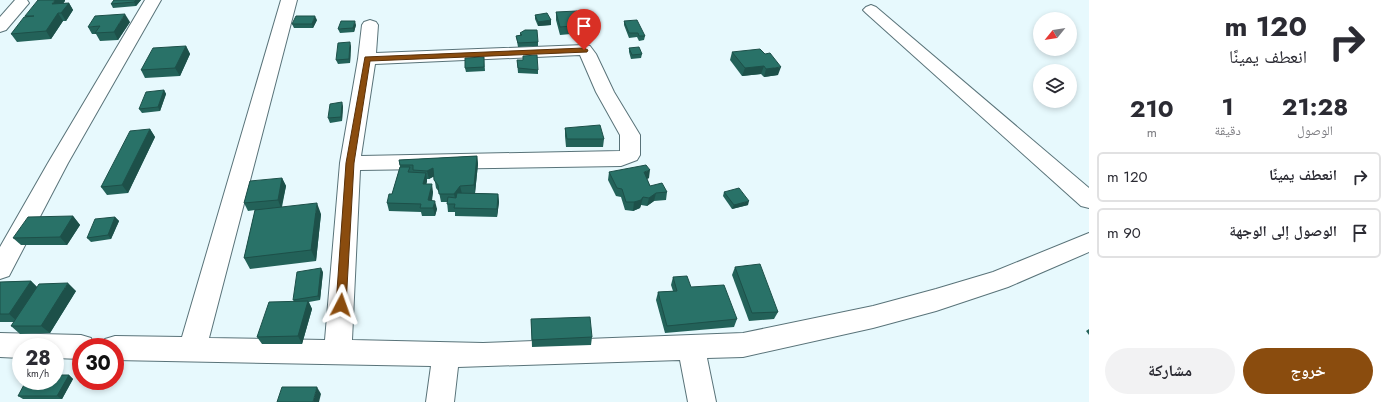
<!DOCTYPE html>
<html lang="ar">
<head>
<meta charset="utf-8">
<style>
  body { margin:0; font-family:Jost,"Noto Naskh Arabic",sans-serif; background:#f2f2f3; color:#2b2b33; direction:rtl; height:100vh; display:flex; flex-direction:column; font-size:15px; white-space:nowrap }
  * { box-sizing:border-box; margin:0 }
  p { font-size:13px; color:#7c7c81 }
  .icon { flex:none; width:22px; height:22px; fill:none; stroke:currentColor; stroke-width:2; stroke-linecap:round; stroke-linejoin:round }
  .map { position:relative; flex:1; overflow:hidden; direction:ltr }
  .side { display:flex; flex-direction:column; background:#fff; width:300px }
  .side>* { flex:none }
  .top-card { background:#fff; color:#2b2b33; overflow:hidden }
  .needle { width:26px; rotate:240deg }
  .tools { position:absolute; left:1033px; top:12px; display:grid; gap:8px }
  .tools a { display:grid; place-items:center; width:44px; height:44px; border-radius:50%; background:#fff; box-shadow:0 2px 6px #0003; font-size:20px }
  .speed { position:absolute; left:12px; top:338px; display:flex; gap:8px; font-size:20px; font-weight:700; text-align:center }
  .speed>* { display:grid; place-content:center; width:52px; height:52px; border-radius:50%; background:#fff; box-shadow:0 2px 6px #0003; line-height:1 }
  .speed small { font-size:10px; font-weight:400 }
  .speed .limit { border:6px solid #d22; background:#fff; color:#111 }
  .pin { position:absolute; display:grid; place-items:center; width:34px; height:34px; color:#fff; margin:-41px -17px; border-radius:50% 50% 50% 0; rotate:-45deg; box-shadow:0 0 4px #0007 }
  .pin .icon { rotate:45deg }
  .me { position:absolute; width:44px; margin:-22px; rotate:4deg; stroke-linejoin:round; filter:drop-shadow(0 0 3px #0008) }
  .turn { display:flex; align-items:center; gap:14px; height:84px; padding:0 16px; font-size:18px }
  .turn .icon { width:52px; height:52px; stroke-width:2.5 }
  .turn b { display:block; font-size:28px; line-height:34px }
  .eta { display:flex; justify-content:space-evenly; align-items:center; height:68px; text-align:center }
  .eta b { font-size:24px; font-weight:700; line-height:28px }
  .action { display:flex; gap:8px; margin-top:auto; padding:8px 16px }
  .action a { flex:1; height:46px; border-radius:24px; background:#8a4c0e; color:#fff; font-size:16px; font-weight:700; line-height:46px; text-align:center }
  .action a+a { background:#f2f2f3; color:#2b2b33 }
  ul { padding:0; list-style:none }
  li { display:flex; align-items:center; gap:12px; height:50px; margin:0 8px 6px; padding:0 8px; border:2px solid #e1e1e2; border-radius:6px }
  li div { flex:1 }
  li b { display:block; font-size:15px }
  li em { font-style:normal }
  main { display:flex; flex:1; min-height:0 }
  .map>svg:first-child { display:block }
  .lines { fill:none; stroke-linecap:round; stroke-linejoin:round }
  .street-casing { stroke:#597379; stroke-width:2 }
  .street { fill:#fff; fill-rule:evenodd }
  .wall { fill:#236259 }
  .shaded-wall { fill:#1d5049 }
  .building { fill:#297268; stroke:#1d5049 }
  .route { fill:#8a4c0e; stroke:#5a3109 }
</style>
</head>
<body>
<main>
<section class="side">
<div class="top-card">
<div class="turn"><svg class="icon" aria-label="right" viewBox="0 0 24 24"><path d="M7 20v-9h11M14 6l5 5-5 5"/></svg><div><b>120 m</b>انعطف يمينًا</div></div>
</div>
<div class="eta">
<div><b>21:28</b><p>الوصول</p></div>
<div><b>1</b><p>دقيقة</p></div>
<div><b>210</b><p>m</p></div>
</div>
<ul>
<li><svg class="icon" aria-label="right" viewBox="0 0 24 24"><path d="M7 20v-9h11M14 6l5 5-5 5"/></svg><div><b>انعطف يمينًا</b></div><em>120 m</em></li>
<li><svg class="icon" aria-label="arrive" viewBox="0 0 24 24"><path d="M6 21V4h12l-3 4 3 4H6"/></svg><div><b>الوصول إلى الوجهة</b></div><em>90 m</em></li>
</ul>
<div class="action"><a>خروج</a><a>مشاركة</a></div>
</section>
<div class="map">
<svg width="1089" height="402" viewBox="0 0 1089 402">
  <rect width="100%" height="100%" fill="#e7f9fd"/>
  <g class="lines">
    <defs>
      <g id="street">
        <polygon points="15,0 27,0 29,3 6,30 0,32 0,17"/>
        <polygon points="145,0 161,0 68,163 9,276 0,279 0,247 48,163"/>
        <path d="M281,0H297L209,338L325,340L340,163L358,59L362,25L364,22L370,20L376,22L378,25L376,53L584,45L590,46L596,54L614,92L640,135V155L637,160L621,166L360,170L352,340L483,343L743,333L873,306L936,289L993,272L1089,233V252L1008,287L936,311L873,328L743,357L707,358L716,402H688L680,360L458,367L454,402H426L431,366L115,360V347H102L105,339L115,336L182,337ZM580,55L596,92L620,135V151L361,156L375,64Z"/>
        <polygon points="871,5 876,7 1089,188 1089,208 1081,206 866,13 863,10 866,7"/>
        <polygon points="0,333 81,335 91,338 94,347 81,347 81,359 55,358 55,347 21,347 21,358 0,357"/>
      </g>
    </defs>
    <use href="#street" class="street-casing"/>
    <use href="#street" class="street"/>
  </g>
  <g class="wall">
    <polygon points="114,0 141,0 136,6 113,8 111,4"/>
    <polygon points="65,1 63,3 69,3 73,10 66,21 63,21 51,39 17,42 11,34 26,17 25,16"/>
    <polygon points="556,12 582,25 582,33 560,35 556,20"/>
    <polygon points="535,15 551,20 551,25 538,26 535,19"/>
    <polygon points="317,20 313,28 294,28 292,24"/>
    <polygon points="624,21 645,36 644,40 639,41 637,37 629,38 624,25"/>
    <polygon points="130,22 118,40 100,41 96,34 92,34 88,27"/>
    <polygon points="356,25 354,32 340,33 338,29"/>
    <polygon points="520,33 538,42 538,46 518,47 516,36 520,35"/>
    <polygon points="186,46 190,54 180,76 145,78 141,70"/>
    <polygon points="351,46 350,63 338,64 336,60"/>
    <polygon points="629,48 642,54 641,58 631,59 629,52"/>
    <polygon points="732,52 765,54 778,75 764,77 761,74 742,76 730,60"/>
    <polygon points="484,57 485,71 466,72 465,68"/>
    <polygon points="517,60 538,70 538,74 518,73"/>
    <polygon points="164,90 166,94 160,111 142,113 139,109"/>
    <polygon points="343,106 342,121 330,123 328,118"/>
    <polygon points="565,128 604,139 603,147 566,147 565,136"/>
    <polygon points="150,129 155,137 128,193 107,195 101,187"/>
    <polygon points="477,156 478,164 475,193 498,194 499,202 497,217 455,216 455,212 448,212 447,202 441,202 439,192 436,188 434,176 429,179 427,179 427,181 426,184 433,192 432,201 437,209 435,216 422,216 421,212 389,211 387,203 392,194 400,167 399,160"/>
    <polygon points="609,172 649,178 647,179 650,186 667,192 666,200 654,201 647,206 641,205 640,208 633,211 625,210 621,197 616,196 608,180"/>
    <polygon points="282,178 286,186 282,207 321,214 316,261 250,269 244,258 255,210 248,211 244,203"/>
    <polygon points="724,192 748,205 732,209 723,196"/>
    <polygon points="73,216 80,225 67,245 21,245 13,238"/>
    <polygon points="115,217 119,221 111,239 91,242 87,238"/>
    <polygon points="735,267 778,312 774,319 749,321 732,275"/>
    <polygon points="323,272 320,300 309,302 312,309 302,344 262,344 257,337 294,301 293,300"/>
    <polygon points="673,277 691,287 737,319 734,327 665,333 656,300 658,292 673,291 671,285"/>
    <polygon points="31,281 37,287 76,291 50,333 20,334 11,326 14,322 0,322 0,282"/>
    <polygon points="531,319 592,337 591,345 532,347"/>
    <polygon points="1089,329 1089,335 1086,331"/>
    <polygon points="69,375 73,379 62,399 23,399 18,396"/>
  </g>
  <g class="shaded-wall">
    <polygon points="55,0 65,0 65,1 57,12 52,4"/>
    <polygon points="136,0 141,0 136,6 134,2"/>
    <polygon points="69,3 73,10 66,21 61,13"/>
    <polygon points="58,13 63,21 51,39 46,31"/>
    <polygon points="125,14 130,22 118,40 114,32"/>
    <polygon points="315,16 317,20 313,28 312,24"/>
    <polygon points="551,20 551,25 538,26 538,22"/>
    <polygon points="355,21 356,25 354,32 353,28"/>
    <polygon points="350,42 351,46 350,63 349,59"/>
    <polygon points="186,46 190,54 180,76 175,68"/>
    <polygon points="764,66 761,74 742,76 745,68"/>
    <polygon points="781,67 778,75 764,77 766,69"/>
    <polygon points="164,90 166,94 160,111 158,107"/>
    <polygon points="342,102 343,106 342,121 341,117"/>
    <polygon points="150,129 155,137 128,193 122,185"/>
    <polygon points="477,156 478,164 475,193 474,185"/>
    <polygon points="433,168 435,176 429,179 427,171"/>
    <polygon points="650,170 649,178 643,180 644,172"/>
    <polygon points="426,173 427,181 425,192 423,184"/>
    <polygon points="282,178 286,186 281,208 278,200"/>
    <polygon points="432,184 433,192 430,208 428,200"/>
    <polygon points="460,186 462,194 456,202 454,194"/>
    <polygon points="656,193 654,201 647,206 649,198"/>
    <polygon points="498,194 499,202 497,217 497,209"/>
    <polygon points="643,197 641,205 640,208 633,211 634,202"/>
    <polygon points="435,201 437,209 435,216 433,208"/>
    <polygon points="749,201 748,205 732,209 734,205"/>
    <polygon points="317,203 321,214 316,261 311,250"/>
    <polygon points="73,216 80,225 67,245 60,237"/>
    <polygon points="115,217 119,221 111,239 108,235"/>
    <polygon points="321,268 323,272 320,300 318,296"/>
    <polygon points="31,281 39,289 18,322 9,314"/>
    <polygon points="68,283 76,291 50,333 41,326"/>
    <polygon points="308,301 312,309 302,344 298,336"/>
    <polygon points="69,375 73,379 62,399 57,396"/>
    <polygon points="317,387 321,394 319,402 313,402"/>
  </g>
  <g class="building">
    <polygon points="38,0 55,0 52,4 69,3 61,13 58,13 46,31 11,34 24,17 34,16 25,16"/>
    <polygon points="114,0 136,0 134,2 111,4"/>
    <polygon points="577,11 582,25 560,27 556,12"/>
    <polygon points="547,13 551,20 538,22 535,15"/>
    <polygon points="125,14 114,32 95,33 100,26 88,27 95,16"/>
    <polygon points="296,16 315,16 312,24 292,24"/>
    <polygon points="637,20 645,36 639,36 638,33 629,33 624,21"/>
    <polygon points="341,21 355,21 353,28 338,29"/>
    <polygon points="525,30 537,30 538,42 518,43 516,36 522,35 520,33"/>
    <polygon points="350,42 349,59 336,60 338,43"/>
    <polygon points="186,46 175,68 141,70 153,48"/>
    <polygon points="639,47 642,54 632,55 629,48"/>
    <polygon points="760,49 765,54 770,53 781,67 766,69 764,66 745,68 732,52"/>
    <polygon points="537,55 538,70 518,68 517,60 523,60 523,56"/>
    <polygon points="484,57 484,67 465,68 465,58"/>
    <polygon points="164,90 158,107 139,109 146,92"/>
    <polygon points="342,102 341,117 328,118 330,104"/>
    <polygon points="600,125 604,139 567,139 565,128"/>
    <polygon points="150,129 122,185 101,187 130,131"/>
    <polygon points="477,156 474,185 460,186 454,194 439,194 438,185 434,180 433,168 427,171 413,170 413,165 400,165 399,160"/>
    <polygon points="646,165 650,170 644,172 650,186 662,183 667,192 656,193 649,198 643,197 641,200 634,202 626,202 622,189 617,188 609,172"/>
    <polygon points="400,167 410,167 408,172 426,173 423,184 432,184 428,200 435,201 433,208 420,208 421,204 387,203 389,194 392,194"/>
    <polygon points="282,178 278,200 244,203 250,181"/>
    <polygon points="739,188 749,201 734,205 724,192"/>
    <polygon points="457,193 498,194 497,209 454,208 455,204 447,204 448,197 456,198"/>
    <polygon points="317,203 311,250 244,258 255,210"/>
    <polygon points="73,216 60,237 13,238 28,217"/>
    <polygon points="115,217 108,235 87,238 95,219"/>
    <polygon points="760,264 778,312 752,313 735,267"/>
    <polygon points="321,268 318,296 293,300 297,272"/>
    <polygon points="687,276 691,287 724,285 737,319 667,326 658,292 677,291 673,277"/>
    <polygon points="31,281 9,314 0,314 0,282"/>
    <polygon points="68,283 41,326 11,326 39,284"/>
    <polygon points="308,301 298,336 257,337 269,302"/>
    <polygon points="590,317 592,337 532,340 531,319"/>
    <polygon points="55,375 69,375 57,396 18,396 26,381 55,381"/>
    <polygon points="282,387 317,387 313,402 277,402"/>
  </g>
  <polygon class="route" points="584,48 588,50 587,52 370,61 354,163 346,305 345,308 337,308 336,305 346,163 365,57"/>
</svg>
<div class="tools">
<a><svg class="needle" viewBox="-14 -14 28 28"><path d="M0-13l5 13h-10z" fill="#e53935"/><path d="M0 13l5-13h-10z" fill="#7c7c81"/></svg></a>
<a><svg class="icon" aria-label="layers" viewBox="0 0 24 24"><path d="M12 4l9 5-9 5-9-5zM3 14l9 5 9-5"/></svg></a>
</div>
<div class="speed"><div>28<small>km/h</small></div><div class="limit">30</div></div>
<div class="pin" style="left:584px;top:50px;background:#d93025"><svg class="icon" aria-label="arrive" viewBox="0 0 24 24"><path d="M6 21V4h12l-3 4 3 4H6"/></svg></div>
<svg class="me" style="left:341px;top:305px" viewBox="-20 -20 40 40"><path d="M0-17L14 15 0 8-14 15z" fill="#8a4c0e" stroke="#fff" stroke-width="4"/></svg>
</div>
</main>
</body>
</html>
